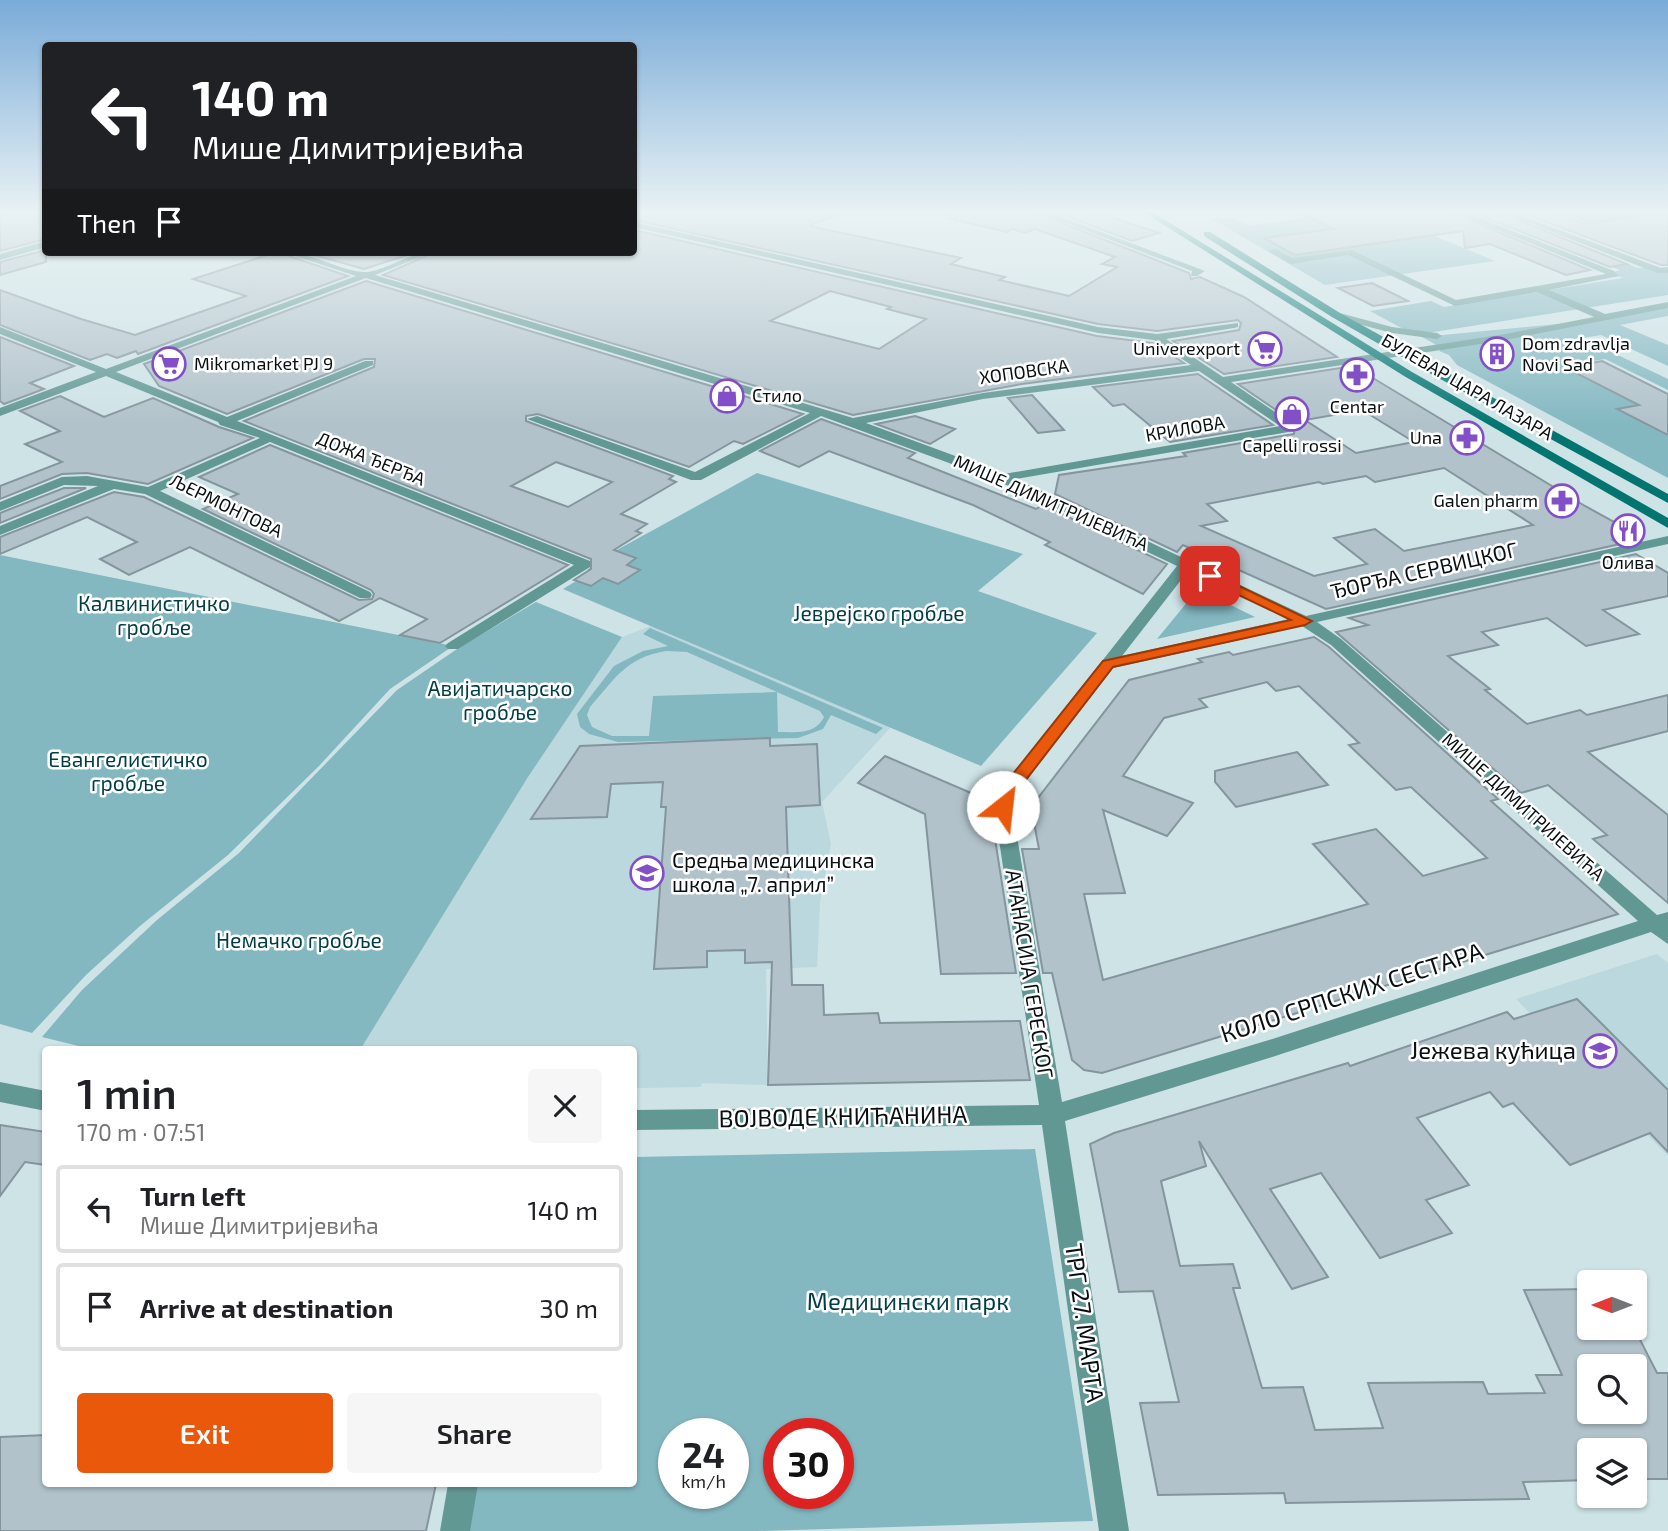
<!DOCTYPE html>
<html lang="en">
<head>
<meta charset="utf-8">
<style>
  body { margin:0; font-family:"Exo 2",sans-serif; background:#f6f6f6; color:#202124; height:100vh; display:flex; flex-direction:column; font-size:26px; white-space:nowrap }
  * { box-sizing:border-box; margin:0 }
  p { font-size:23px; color:#757577 }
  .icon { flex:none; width:38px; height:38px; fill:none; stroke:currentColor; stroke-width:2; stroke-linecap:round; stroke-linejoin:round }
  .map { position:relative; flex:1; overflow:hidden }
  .drawer { position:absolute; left:42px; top:1046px; width:595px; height:441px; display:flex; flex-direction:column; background:#fff; border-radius:7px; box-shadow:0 2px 5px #0004 }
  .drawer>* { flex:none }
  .banner { position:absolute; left:42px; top:42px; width:595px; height:214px; border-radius:7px; box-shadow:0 2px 5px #0004; background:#202124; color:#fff; overflow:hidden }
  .needle { width:46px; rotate:270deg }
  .buttons { position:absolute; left:1577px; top:1270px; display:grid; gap:14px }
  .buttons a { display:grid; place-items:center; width:70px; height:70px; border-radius:7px; background:#fff; box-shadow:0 2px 5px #0004; font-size:35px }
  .speed { position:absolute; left:658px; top:1418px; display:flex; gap:14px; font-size:35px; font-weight:700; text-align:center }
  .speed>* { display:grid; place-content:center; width:91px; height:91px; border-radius:50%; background:#fff; box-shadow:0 2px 5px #0004; line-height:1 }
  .speed small { font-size:18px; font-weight:400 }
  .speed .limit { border:10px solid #d22; background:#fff; color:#111 }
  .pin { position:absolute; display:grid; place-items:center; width:60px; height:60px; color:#fff; margin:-30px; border-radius:14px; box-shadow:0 4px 10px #0006 }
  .me { position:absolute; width:77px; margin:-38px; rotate:29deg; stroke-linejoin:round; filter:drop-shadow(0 0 5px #0008) }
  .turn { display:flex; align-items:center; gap:24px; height:147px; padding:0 35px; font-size:32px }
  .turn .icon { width:91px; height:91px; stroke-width:2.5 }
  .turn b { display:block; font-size:49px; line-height:60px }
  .then { display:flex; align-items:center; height:66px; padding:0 35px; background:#0003; gap:14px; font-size:26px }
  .round { display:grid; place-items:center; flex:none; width:74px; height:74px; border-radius:7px; background:#f6f6f6 }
  .head { display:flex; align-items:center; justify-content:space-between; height:119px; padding:0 35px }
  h1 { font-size:42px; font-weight:600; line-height:52px }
  .button { display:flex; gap:14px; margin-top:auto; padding:14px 35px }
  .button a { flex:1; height:80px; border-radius:7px; background:#ea580c; color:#fff; font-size:28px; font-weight:600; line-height:80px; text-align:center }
  .button a+a { background:#f6f6f6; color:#202124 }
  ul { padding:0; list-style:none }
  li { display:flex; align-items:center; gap:21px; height:88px; margin:0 14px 10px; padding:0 21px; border:4px solid #e0e0e0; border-radius:7px }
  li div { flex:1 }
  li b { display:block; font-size:26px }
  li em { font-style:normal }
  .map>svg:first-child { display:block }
  .built { fill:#bad8dd }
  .green { fill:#84b8c1; fill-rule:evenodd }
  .building { fill:#b1c2ca; stroke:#84959d; stroke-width:2; fill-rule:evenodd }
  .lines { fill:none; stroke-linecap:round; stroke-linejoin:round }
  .minor { fill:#629894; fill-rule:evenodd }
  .secondary { fill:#037570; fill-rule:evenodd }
  .route { fill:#ea580c; stroke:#983908; stroke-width:2 }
  .labels { text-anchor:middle; stroke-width:5; stroke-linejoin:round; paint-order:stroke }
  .far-poi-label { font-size:18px; fill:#091012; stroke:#fff; text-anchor:start }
  .far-street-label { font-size:18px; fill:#091012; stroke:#fff }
  .street-label { font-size:21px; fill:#091012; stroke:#fff }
  .park-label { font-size:21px; fill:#003e46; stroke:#fff }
  .poi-label { font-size:21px; fill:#091012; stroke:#fff; text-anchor:start }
  .near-street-label { font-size:24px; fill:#091012; stroke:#fff }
  .near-poi-label { font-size:24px; fill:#091012; stroke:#fff; text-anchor:end }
  .near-park-label { font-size:24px; fill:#003e46; stroke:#fff }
</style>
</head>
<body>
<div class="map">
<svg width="1668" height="1531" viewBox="0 0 1668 1531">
  <rect width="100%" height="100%" fill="#cee3e6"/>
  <g class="built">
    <polygon points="651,626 891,727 822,802 831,844 820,902 817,967 766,969 768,1085 702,1083 701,1087 634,1088 634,1050 360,1050 528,777 622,637"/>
    <polygon points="1657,954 1668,963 1668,1156 1516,999"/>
  </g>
  <g class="green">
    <polygon points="1286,210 1407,210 1432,220 1408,225 1495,261 1325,285 1212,219 1231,217 1250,226 1304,218"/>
    <polygon points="1467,210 1486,210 1638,268 1648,267 1668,271 1668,295 1427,333 1405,330 1370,311 1431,301 1444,307 1623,278 1611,273 1620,270"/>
    <polygon points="1552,210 1668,210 1668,212 1652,246"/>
    <polygon points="1668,307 1668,316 1620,325 1668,345 1668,366 1601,335 1582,338 1668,379 1668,390 1605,359 1572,365 1632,392 1668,435 1668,478 1457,365 1449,355 1439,351 1442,348 1422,337 1579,322"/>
    <polygon points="757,473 1023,554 978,591 1097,633 981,766 563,589 591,572 587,570 615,551"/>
    <polygon points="0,555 453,646 390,689 319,766 228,855 140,926 86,975 32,1033 0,1024"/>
    <polygon points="1198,589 1255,617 1157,639"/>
    <polygon points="536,602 622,637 528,777 360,1050 95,1050 42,1037 82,990 157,920 239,853 397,690 460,647"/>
    <path d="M650,628L883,728L876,734L831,715L823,729L798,738L618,742L589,734L580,727L577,714L614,666L643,651L668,646L643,634ZM666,651L687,652L777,692L653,696L649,736H612L592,727L587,715L590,707C615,679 625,658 666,651ZM777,692L820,711L824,717C815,735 796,732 778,732Z"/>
    <path d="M1035,1149L1093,1521L758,1531H464L473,1484H634V1157ZM674,1433H733V1493H674ZM779,1433H838V1493H779Z"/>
  </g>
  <g class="building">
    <polygon points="0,210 46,210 46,239 0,251"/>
    <polygon points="634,210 847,210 809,226 961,258 951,264 1005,277 999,280 1069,296 1117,267 1102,264 1115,257 1035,229 1025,233 1012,229 1007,232 947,218 948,210 1029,210 1189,273 1191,279 1200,277 1244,297 1337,357 1224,374 1173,341 1239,330 1241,323 1238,320 1157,331 1098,324 634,220"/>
    <polygon points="1050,210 1089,210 1159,233 1132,241"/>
    <polygon points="1295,210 1446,210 1590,270 1566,275 1490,244 1465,248 1463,231 1295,255 1264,238 1334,229"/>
    <polygon points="1466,210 1493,210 1627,264 1610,267"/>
    <polygon points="1514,210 1550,211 1585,224 1668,212 1668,265 1661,265"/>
    <path d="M634,230L1097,336L1153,343L1184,363L1022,384L853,415L383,275L435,252H634ZM830,291L891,307L887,309L926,319L879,349L770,321Z"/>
    <polygon points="46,250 46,262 0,275 0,262"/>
    <polygon points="277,252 348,276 138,354 136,351 117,358 107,354 90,360 0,325 0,290 81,319 135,335 246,296 193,279"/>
    <polygon points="303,252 417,252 364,269"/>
    <path d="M366,281L803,414L743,444L734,441L689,467L538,414L526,416V421L673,476L669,479L676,482L621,514L647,524L636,531L641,533L614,550L636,558L627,565L640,570L618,584L603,578L591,586L574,580L591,569V559L244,421L374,367L375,359H364L227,414L159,386L144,364ZM556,462L612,482L568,507L511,486Z"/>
    <polygon points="1372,283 1408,301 1373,306 1338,288"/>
    <polygon points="0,337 74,366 30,383 44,389 4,404 0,401"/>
    <polygon points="1602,361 1668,394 1668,435 1617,409 1639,405 1566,368"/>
    <path d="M1353,366L1585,506L1638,535L1613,540L1620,544L1326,609L1183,545L1177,552L1055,494L1059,475L1186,456L1183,453L1294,434L1295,423L1238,384ZM1362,410L1414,442L1356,453L1305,420ZM1444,468L1533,525L1404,551L1375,529L1334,538L1367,564L1314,576L1201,526L1227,521L1207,504L1319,482L1323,484L1366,476L1375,482Z"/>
    <polygon points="1198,374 1273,425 1170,442 1124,404 1113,406 1093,387"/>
    <polygon points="1032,395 1064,430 1038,433 1008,398"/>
    <polygon points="60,396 104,417 153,398 219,427 253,438 148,484 87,473 62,474 0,499 0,486 62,462 25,444 60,431 20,411"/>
    <polygon points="915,416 955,429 930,444 876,424"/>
    <polygon points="821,419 915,453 908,458 1036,509 1043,505 1167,564 1143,594 1045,545 1050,542 973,505 829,451 799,467 760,451"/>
    <polygon points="270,445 568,565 440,643 400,635 427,619 380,598 339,621 190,547 129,575 100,559 137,542 87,517 0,554 0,537 114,492 144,497 359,600 372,599 374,594 371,590 203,509 238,494 199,477"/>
    <polygon points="64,488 86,488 0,523 0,513"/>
    <polygon points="1636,554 1668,573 1668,596 1603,610 1639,634 1586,646 1547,618 1482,632 1498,645 1448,656 1490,689 1485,690 1527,724 1580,710 1587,715 1668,695 1668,731 1588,752 1668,815 1668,903 1593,839 1607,835 1548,785 1521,793 1336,632 1368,625 1349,618"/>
    <path d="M1314,637L1329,647L1498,799L1491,801L1618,914L1102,1073L1084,1070L1072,1060L1052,973H1043L1022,849H1039L1031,807L1129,680L1202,662L1198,659L1229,652L1233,655ZM1267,682L1276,691L1299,686L1359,743L1349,745L1396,790L1411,787L1487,858L1423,876L1376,829L1313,844L1368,904L1103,980L1084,894L1125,893L1103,810L1167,836L1193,803L1123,776L1164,718L1207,707L1199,699Z"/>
    <polygon points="770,738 770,746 817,744 820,805 786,807 792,985 823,985 824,1015 878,1013 880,1023 1020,1021 1030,1080 768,1085 772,962 745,963 745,950 707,951 707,967 654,969 666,807 661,807 663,782 611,784 607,817 531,819 580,746"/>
    <polygon points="1297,752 1328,785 1236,807 1215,782 1215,771"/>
    <polygon points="885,756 978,796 985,826 993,826 1016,973 941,974 925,814 858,783"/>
    <path d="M1577,999L1668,1090V1152L1650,1133L1570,1165L1513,1103L1503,1107L1490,1092L1417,1118L1469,1185L1426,1200L1452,1233L1380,1258L1321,1173L1270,1189L1328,1277L1292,1289L1199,1141L1206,1166L1161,1181L1180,1266L1233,1264L1240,1288H1233L1262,1388L1303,1387L1315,1430L1383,1428L1368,1383L1483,1382L1488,1394L1545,1393L1536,1375H1562L1524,1290L1589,1289V1328H1634L1657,1373H1668V1479H1634V1451H1589V1480L1523,1482L1529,1499L1286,1503L1284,1493L1158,1495L1140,1403L1179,1402L1153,1291L1119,1292L1090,1144L1114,1133L1348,1063L1350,1066L1507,1012L1514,1019ZM1589,1367H1634V1412H1589Z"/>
    <polygon points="0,1125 46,1132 46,1165 25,1162 0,1196"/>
    <polygon points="46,1435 46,1484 436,1484 426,1531 0,1531 0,1437"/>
  </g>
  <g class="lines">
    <g class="minor">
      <polygon points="1032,210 1043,210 1205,271 1197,276 1191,276 1192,271"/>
      <path d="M1449,210H1460L1614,271L1619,276L1549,290L1605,314L1668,302V308L1500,341L1231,382L1294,425V431L1016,479L1306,616L1668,536V544L1317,622L1341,639L1657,915L1668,912V944L1651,932L1269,1058L1065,1121L1129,1531H1099L1042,1125L634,1130V1110L1039,1105L994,807L1001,789L1177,566L998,481L821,416L701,480H691L527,419L537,416L695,472L810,413L366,278L116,372L227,417L365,361H373V365L237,421L590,561V567L458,649H448L445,646L448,643L574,565L270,442L160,491L370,592L372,595L370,598H360L145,494L114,489L0,535V526L98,486L64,485L0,511V502L62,477L87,476L148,487L260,438L220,425L218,422L106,376L0,416V408L96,372L0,334V327L106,369L356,276L283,252C313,252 339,271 364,272C382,273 409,252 433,252L375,275L853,418L983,393L1191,365L1154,340L1098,333L634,227V222L1098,327L1157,334L1238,323V327L1234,328L1166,339L1223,377L1500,335L1594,317L1537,292L1455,306L1348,255L1291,264L1268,251L1276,249L1292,258L1352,250L1456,300L1606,274ZM1199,371L1280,426L1004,474L866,423L983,399ZM1188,571L1289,619L1122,656ZM1302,626L1331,645L1638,921L1269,1040L1062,1102L1012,807L1016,794L1113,668Z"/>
      <polygon points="1496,210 1507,210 1661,268 1668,267 1668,273 1657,273"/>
      <polygon points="46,241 46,247 0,260 0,254"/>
      <polygon points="1336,312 1392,327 1437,333 1442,336 1437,339 1392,333 1332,317 1331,315"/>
      <polygon points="0,1082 46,1091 46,1111 0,1102"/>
      <polygon points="448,1484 478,1484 470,1531 440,1531"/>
    </g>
    <g class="secondary">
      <polygon points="1140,210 1149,210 1412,372 1668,518 1668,528 1404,376"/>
      <polygon points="1204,232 1210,232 1340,313 1668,494 1668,503 1433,375 1332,317 1204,236"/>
    </g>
  </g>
  <linearGradient id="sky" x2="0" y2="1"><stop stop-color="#7aabd8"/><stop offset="0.5" stop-color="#e9f2f4"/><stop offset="1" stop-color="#e9f2f4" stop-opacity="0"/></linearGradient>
  <rect width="1668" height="424" fill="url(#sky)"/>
  <polygon class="route" points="1210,572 1312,621 1305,625 1113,667 1015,794 1008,810 997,810 994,807 1001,789 1103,661 1291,620 1205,579 1204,576"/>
  <defs>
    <symbol id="supermarket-ring" viewBox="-11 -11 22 22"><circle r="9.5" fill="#fff" stroke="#834fc6" stroke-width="1.5"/><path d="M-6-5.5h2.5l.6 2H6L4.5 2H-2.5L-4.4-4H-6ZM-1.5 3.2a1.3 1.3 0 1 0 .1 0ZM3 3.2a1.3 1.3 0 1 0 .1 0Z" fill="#834fc6"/></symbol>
    <symbol id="building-ring" viewBox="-11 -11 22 22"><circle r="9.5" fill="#fff" stroke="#834fc6" stroke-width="1.5"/><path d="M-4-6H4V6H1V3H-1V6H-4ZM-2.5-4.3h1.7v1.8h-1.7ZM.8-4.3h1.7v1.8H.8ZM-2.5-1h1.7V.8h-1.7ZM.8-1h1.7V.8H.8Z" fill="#834fc6"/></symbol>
    <symbol id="pharmacy-ring" viewBox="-11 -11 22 22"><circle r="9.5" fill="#fff" stroke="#834fc6" stroke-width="1.5"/><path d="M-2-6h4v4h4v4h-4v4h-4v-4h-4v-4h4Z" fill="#834fc6"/></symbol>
    <symbol id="shop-ring" viewBox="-11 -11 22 22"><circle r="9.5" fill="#fff" stroke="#834fc6" stroke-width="1.5"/><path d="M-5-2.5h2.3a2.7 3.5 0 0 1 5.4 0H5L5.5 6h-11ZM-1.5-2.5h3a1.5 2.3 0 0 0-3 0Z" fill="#834fc6"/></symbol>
    <symbol id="restaurant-ring" viewBox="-11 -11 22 22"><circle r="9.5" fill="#fff" stroke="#834fc6" stroke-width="1.5"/><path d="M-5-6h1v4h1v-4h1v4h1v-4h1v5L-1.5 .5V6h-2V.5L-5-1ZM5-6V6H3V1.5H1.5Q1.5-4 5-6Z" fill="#834fc6"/></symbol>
    <symbol id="school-ring" viewBox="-11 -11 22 22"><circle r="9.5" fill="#fff" stroke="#834fc6" stroke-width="1.5"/><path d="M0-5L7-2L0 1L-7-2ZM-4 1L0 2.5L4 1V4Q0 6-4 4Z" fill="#834fc6"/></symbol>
  </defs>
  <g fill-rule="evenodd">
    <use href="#supermarket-ring" x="1246" y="330" width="38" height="38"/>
    <use href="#building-ring" x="1478" y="335" width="38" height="38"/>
    <use href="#supermarket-ring" x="150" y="345" width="38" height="38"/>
    <use href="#pharmacy-ring" x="1338" y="356" width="38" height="38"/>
    <use href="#shop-ring" x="708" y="377" width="38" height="38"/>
    <use href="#shop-ring" x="1273" y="395" width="38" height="38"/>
    <use href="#pharmacy-ring" x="1448" y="419" width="38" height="38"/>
    <use href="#pharmacy-ring" x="1543" y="482" width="38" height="38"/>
    <use href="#restaurant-ring" x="1609" y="512" width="38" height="38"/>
    <use href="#school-ring" x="628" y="854" width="38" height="38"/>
    <use href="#school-ring" x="1581" y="1032" width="38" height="38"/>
  </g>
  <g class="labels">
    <g class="far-poi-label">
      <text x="1522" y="350">Dom zdravlja<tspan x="1522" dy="21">Novi Sad</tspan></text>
      <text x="1240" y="355" text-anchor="end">Univerexport</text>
      <text x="194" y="370">Mikromarket PJ 9</text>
      <text x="752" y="402">Стило</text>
      <text x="1357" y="413" text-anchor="middle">Centar</text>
      <text x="1442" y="444" text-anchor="end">Una</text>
      <text x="1292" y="452" text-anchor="middle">Capelli rossi</text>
      <text x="1538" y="507" text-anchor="end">Galen pharm</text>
      <text x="1628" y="569" text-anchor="middle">Олива</text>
    </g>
    <g class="far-street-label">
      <text transform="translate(1024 372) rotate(-8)" y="6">ХОПОВСКА</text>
      <text transform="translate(1467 387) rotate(30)" y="6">БУЛЕВАР ЦАРА ЛАЗАРА</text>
      <text transform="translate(1185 429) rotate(-10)" y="6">КРИЛОВА</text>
      <text transform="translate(371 459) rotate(22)" y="6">ДОЖА ЂЕРЂА</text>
      <text transform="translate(1051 503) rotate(24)" y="6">МИШЕ ДИМИТРИЈЕВИЋА</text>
      <text transform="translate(226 506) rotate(26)" y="6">ЉЕРМОНТОВА</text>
      <text transform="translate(1523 807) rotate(42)" y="6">МИШЕ ДИМИТРИЈЕВИЋА</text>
    </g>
    <g class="street-label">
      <text transform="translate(1424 571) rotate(-13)" y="7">ЂОРЂА СЕРВИЦКОГ</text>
      <text transform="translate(1029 974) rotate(81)" y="7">АТАНАСИЈА ГЕРЕСКОГ</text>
    </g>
    <g class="park-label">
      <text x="154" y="611">Калвинистичко<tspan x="154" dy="24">гробље</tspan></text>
      <text x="879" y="621">Јеврејско гробље</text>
      <text x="500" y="696">Авијатичарско<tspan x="500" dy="24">гробље</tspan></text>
      <text x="128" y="767">Евангелистичко<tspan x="128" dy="24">гробље</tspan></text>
      <text x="299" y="948">Немачко гробље</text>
    </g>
    <g class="poi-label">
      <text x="672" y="868">Средња медицинска<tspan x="672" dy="24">школа „7. април”</tspan></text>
    </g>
    <g class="near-street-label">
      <text transform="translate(1352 993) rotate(-18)" y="8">КОЛО СРПСКИХ СЕСТАРА</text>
      <text transform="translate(843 1117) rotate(-1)" y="8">ВОЈВОДЕ КНИЋАНИНА</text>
      <text transform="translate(1084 1323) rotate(82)" y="8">ТРГ 27. МАРТА</text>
    </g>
    <g class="near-poi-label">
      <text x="1576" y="1059">Јежева кућица</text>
    </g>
    <g class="near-park-label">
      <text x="908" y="1310">Медицински парк</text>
    </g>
  </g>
</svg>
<div class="buttons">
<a><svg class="needle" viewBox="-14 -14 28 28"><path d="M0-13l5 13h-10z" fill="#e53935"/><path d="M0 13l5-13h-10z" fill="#757577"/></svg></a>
<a><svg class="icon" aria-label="search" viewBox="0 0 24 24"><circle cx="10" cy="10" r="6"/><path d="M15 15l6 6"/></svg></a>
<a><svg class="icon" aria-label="layers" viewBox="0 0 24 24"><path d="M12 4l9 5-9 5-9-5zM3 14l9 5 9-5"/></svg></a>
</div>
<div class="speed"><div>24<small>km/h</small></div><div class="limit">30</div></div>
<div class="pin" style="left:1210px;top:576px;background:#d93025"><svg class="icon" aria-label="arrive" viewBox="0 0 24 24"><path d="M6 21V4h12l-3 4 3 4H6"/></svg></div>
<svg class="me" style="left:1003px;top:807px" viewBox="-20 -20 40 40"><circle r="19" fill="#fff"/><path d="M0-13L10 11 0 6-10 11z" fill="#ea580c"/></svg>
<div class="banner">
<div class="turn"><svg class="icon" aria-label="left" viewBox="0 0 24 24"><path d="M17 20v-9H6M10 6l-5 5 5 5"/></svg><div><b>140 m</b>Мише Димитријевића</div></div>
<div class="then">Then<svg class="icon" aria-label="arrive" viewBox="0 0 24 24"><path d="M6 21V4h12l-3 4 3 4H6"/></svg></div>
</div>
<section class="drawer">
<div class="head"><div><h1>1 min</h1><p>170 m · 07:51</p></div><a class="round"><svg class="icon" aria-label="close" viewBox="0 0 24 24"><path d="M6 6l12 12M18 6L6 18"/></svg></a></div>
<ul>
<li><svg class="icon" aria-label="left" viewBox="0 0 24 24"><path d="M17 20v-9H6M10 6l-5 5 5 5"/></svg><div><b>Turn left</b><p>Мише Димитријевића</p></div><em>140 m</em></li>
<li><svg class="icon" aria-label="arrive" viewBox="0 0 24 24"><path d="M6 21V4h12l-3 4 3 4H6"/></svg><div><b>Arrive at destination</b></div><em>30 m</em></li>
</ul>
<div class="button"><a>Exit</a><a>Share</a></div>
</section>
</div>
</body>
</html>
